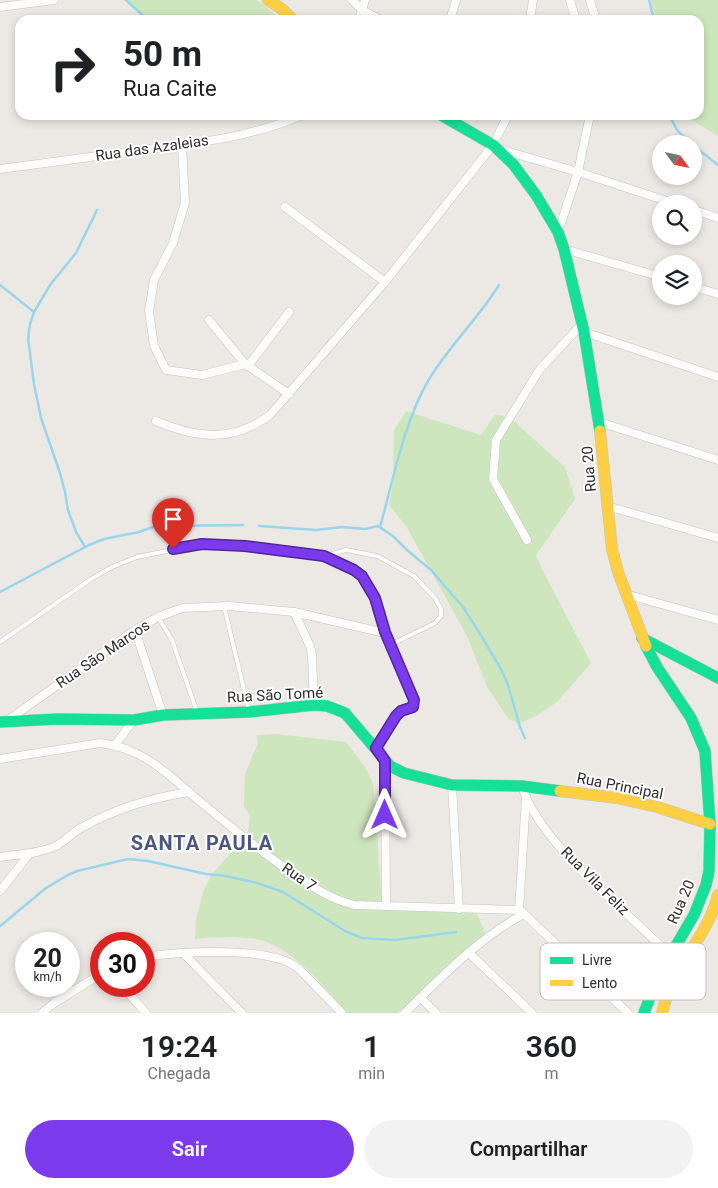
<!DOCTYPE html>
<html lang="pt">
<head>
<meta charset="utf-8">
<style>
  body { margin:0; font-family:Roboto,sans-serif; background:#f2f2f2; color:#202124; height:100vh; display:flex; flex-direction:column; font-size:19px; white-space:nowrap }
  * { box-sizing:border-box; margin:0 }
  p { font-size:16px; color:#757577 }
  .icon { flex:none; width:28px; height:28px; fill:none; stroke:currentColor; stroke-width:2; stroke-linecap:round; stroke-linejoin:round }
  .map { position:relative; height:1013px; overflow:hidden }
  .panel { display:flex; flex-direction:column; background:#fff; flex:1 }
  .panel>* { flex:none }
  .banner { position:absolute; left:15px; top:15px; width:689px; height:105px; border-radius:15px; box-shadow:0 2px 8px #0003; background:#fff; color:#202124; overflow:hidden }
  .needle { width:32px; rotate:123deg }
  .buttons { position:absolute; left:652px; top:135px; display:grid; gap:10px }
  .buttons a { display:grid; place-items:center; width:50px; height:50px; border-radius:50%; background:#fff; box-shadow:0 2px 8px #0003; font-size:25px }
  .speed { position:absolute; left:15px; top:932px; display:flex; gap:10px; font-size:25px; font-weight:700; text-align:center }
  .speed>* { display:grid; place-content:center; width:65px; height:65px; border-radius:50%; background:#fff; box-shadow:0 2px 8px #0003; line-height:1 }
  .speed small { font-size:12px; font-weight:400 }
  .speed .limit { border:8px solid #d22; background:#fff; color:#111 }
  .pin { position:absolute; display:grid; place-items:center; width:42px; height:42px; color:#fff; margin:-51px -21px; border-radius:50% 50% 50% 0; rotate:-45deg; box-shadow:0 0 5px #0007 }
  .pin .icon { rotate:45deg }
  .me { position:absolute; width:55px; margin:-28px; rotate:0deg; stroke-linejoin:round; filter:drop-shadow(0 0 4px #0008) }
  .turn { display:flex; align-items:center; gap:18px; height:105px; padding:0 25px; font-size:22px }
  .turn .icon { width:65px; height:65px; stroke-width:2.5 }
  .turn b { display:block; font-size:35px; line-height:42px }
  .eta { display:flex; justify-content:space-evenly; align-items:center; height:85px; text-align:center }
  .eta b { font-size:30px; font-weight:600; line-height:35px }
  .primary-button { display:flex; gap:10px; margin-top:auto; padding:10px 25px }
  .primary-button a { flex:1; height:58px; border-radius:30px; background:#7c3aed; color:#fff; font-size:20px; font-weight:600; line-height:58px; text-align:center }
  .primary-button a+a { background:#f2f2f2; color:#202124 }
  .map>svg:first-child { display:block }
  .green { fill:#cee6be }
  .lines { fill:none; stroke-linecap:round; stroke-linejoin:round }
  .stream { stroke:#99d6ec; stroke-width:2.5 }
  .lane-casing { stroke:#c5c4c5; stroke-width:5 }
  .street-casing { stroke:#c5c4c5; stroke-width:9 }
  .fast-casing { stroke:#c5c4c5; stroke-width:12 }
  .slow-casing { stroke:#c5c4c5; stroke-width:12 }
  .lane { stroke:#fcfcfb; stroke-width:4 }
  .street { stroke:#fcfcfb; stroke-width:8 }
  .fast { stroke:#16e098; stroke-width:11 }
  .slow { stroke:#ffcf43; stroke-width:11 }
  .route-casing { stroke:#51269a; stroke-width:12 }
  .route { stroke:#7c3aed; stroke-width:9 }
  .labels { text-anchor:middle; stroke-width:4; stroke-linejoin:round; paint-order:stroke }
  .street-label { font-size:15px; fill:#2e2e2e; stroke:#fff }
  .district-label { font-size:20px; font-weight:bold; letter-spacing:1px; fill:#4d5680; stroke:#fff }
  .key { fill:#fff; stroke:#c0c0c0; stroke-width:1 }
  .key-label { font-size:14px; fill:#2e2e2e }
</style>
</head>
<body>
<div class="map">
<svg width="718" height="1013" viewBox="0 0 718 1013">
  <rect width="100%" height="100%" fill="#ece8e4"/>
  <g class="green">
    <polygon points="125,0 256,0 261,2 280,20 145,20"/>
    <polygon points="649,0 718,0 718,136 683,115 699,115 699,20 658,20"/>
    <polygon points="406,411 481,435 495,415 508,416 565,467 575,499 536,555 543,571 591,663 558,701 536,716 518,724 508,718 487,687 467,636 406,526 389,505 393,483 394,430"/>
    <path d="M276,734L346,742L365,767L373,783L382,903L475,910L486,935L398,1013H347C325,987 297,953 264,941C251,936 210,937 195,939L196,920L203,892L211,876L248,832L250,817L244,806L245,774L258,743L256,735Z"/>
  </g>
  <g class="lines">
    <g class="stream">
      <polyline points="126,0 148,20"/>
      <polyline points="649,0 654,20"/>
      <polyline points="669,115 677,130 691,144"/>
      <polyline points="694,146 718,165"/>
      <polyline points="0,285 34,312"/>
      <polyline points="259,526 316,530 342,527 365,529 378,526 394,537 407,550 431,570 463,607 485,642 502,671 508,685 520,727 525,738"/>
      <path d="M380,527C393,481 404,422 428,381C448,347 478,319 499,285"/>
      <polyline points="85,547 76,532 68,510 65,492 60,473 41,418 34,384 28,338 30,324 34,312 50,285 76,253 97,210"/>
      <polyline points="0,592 89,545 104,539 139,532 156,526 243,525"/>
      <polyline points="0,926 46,888 66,876 77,871 128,859 148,861 206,874 226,876 257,883 283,892 345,931 362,938 395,940 456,932"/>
    </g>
    <defs>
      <g id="lane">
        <polyline points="325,556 346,550 377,556 414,576 435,598 441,609 441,616 435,623 390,645"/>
        <polyline points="224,606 249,711"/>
        <polyline points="158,617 172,640 197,712"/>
        <polyline points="0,642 91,579 112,567 137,557 202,544 234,544 324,556 354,570 367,582 375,598 385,633 414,700 413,707 401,711 396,716 376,747"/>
      </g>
      <g id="street">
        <polyline points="352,0 362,10 381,20"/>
        <polyline points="570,0 576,20"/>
        <polyline points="590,0 596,20"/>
        <polyline points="0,7 54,0"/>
        <polyline points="359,20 365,0"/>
        <polyline points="450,20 456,0"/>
        <polyline points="530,20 533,0"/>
        <polyline points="182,145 185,203 173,243 154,280 149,311 154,346 166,370 202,375 245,364"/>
        <polyline points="499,149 578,172 676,204"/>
        <path d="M0,169C48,163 95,156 143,150C196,143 253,137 302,115"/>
        <polyline points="285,207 385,282"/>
        <polyline points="694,210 718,218"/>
        <polyline points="558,232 578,172 590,115"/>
        <polyline points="564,249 661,277"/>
        <polyline points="694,287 718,294"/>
        <polyline points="209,320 245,364 289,394"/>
        <polyline points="584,332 718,377"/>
        <polyline points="248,366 289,312"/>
        <path d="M156,421C196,438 233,443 270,415L385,282L493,145L508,115"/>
        <polyline points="599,422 718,460"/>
        <polyline points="607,506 718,538"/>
        <polyline points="527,540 493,479 496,440 540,369 582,324"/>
        <polyline points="625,594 718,620"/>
        <polyline points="294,612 310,646 312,655 314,705"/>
        <polyline points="135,630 163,715"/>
        <polyline points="8,720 135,630 158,617 182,608 229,606 294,612 385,633"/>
        <polyline points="115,745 134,720"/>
        <path d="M0,759L100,743C143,748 165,772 197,799C227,824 256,848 288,870C310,885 327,898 354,905L519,910"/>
        <polyline points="385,761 386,906"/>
        <polyline points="452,785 459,909"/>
        <path d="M522,786C534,828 588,878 620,908C641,927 661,947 682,965"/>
        <path d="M0,857C18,854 39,854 56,846C65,841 72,833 81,828C114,809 151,798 189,792"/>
        <polyline points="0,891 30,853"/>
        <polyline points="519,910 526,798"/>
        <polyline points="521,911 628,1013"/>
        <polyline points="183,953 242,1013"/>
        <polyline points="469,953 532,1013"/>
        <path d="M144,957C179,952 272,945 299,969L342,1013"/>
        <polyline points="122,986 146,1013"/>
        <polyline points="421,998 436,1013"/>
        <polyline points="42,1013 54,1003 101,974"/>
        <path d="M405,1013C441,977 479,938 524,914"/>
      </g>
      <g id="fast">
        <polyline points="441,115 493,145 513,164 536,195 558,232 564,249 584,332 600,431"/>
        <polyline points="642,638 718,678"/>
        <polyline points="0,722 58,719 134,720 163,715 249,712 314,705 327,706 345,713 390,766 404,773 452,785 522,786 560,791"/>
        <polyline points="644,1013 657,978 694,915 706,885 709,871 710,824 705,751 691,718 657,667 646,646"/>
      </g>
      <g id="slow">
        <polyline points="268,0 282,9 293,20"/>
        <polyline points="600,431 612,549 618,572 646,646"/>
        <polyline points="560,791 617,798 657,807 710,824"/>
        <path d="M662,1013C665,1002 668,990 673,980C688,951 710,928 718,895"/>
      </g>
    </defs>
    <use href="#lane" class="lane-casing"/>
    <use href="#street" class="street-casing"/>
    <use href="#fast" class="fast-casing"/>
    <use href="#slow" class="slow-casing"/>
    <use href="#lane" class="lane"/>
    <use href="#street" class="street"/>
    <use href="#fast" class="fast"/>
    <use href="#slow" class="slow"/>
  </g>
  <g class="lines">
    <defs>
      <polyline id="route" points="173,549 202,544 245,546 324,556 354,570 362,576 375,598 385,632 414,700 413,707 401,711 396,716 376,748 385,761 385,815"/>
    </defs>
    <use href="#route" class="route-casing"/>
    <use href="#route" class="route"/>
  </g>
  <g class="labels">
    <g class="street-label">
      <text transform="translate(152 148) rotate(-8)" y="5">Rua das Azaleias</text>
      <text transform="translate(589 469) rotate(-95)" y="5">Rua 20</text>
      <text transform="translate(103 654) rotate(-34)" y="5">Rua São Marcos</text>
      <text transform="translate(275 695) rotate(-3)" y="5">Rua São Tomé</text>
      <text transform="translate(620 786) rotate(11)" y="5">Rua Principal</text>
      <text transform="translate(299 877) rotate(35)" y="5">Rua 7</text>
      <text transform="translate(595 881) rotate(45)" y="5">Rua Vila Feliz</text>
      <text transform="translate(681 902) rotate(-66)" y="5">Rua 20</text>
    </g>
    <g class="district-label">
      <text x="202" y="850">SANTA PAULA</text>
    </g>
  </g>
  <rect x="540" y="943" width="166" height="57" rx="8" class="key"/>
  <rect x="550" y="957" width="23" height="7" fill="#16e098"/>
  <rect x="550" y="980" width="23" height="6" fill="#ffcf43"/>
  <g class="key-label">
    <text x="582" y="965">Livre</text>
    <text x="582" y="988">Lento</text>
  </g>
</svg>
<div class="buttons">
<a><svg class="needle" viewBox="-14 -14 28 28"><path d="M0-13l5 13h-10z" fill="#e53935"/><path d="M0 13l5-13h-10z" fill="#757577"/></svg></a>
<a><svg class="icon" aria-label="search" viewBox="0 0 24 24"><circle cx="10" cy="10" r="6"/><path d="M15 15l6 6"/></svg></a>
<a><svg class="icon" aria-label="layers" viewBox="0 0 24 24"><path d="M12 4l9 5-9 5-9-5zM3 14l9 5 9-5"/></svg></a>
</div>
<div class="speed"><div>20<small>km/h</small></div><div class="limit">30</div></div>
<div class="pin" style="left:173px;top:549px;background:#d93025"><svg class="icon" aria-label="arrive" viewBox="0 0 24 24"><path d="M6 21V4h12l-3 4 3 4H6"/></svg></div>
<svg class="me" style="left:385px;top:815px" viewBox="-20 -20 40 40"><path d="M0-17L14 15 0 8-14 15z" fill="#7c3aed" stroke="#fff" stroke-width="4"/></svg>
<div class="banner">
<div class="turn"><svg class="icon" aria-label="right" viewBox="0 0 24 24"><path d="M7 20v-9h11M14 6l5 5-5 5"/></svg><div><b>50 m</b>Rua Caite</div></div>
</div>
</div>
<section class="panel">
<div class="eta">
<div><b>19:24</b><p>Chegada</p></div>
<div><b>1</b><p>min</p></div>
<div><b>360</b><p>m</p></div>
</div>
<div class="primary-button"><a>Sair</a><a>Compartilhar</a></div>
</section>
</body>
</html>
